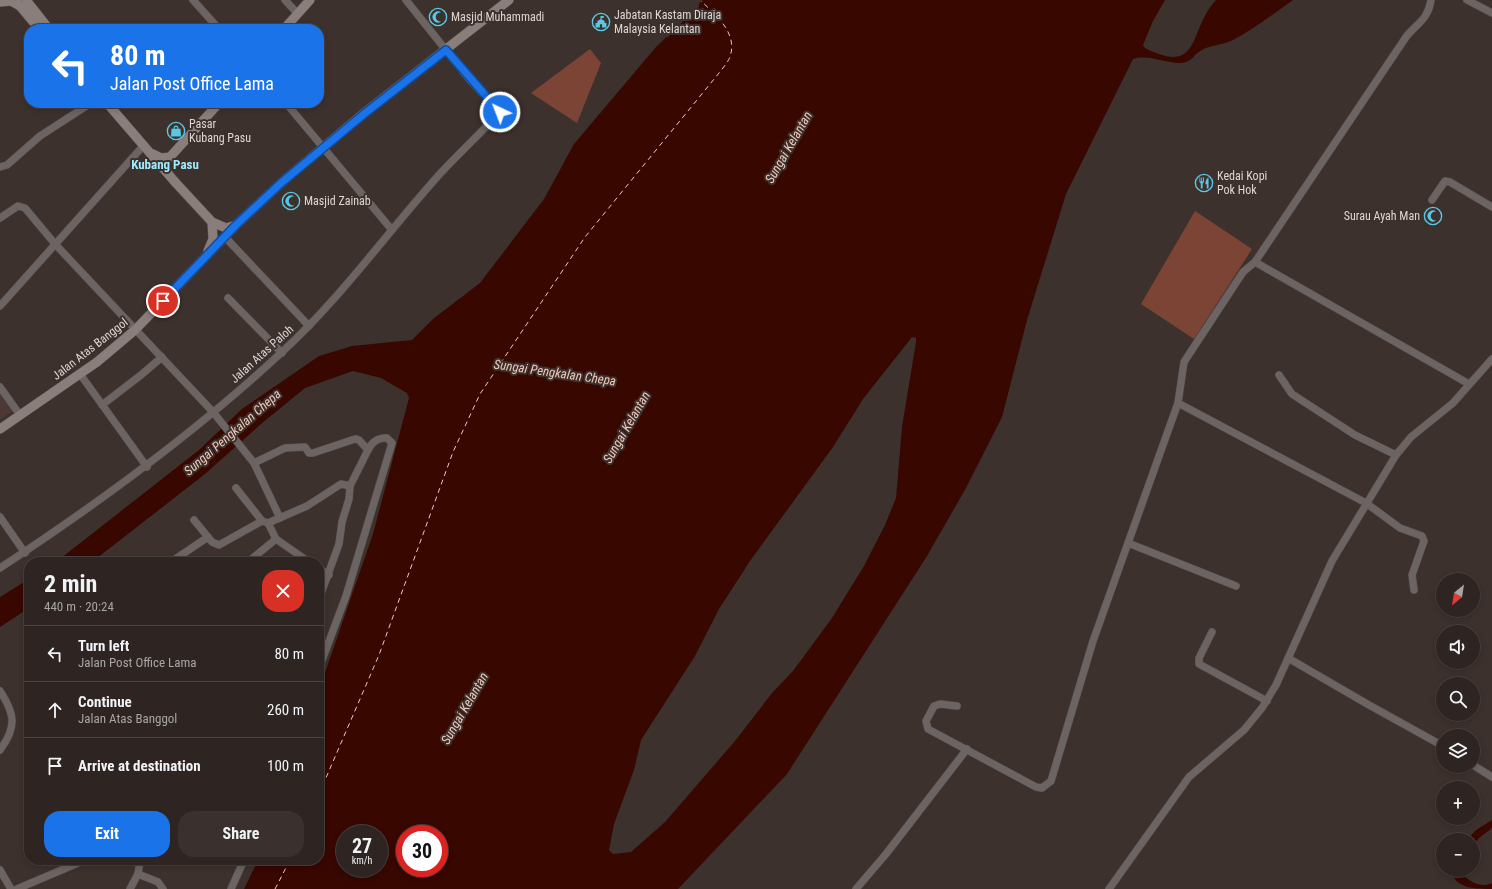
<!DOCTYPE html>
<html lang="en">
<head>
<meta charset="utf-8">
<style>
  body { margin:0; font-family:"Roboto Condensed",sans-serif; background:#3a312f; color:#f1f3f6; height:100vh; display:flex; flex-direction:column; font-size:15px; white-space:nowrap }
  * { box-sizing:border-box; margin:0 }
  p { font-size:13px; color:#a7a5a5 }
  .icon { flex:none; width:22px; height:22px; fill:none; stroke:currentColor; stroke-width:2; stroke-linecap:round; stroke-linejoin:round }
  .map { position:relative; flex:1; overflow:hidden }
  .sheet { position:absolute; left:24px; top:557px; width:300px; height:308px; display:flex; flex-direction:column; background:#2e2522; border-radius:16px; box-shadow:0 2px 6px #0003,0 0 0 1px #494240 }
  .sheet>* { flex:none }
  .guide { position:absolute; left:24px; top:24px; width:300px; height:84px; border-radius:16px; box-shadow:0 2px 6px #0003,0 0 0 1px #494240; background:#1a73e8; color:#fff; overflow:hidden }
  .needle { width:26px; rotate:210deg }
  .fabs { position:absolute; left:1436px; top:573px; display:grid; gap:8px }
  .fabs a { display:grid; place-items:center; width:44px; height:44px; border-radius:50%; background:#2e2522; box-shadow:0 2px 6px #0003,0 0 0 1px #494240; font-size:20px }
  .speed { position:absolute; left:336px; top:825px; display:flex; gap:8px; font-size:20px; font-weight:700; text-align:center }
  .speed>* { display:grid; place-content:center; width:52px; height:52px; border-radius:50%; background:#2e2522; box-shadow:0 2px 6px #0003,0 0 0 1px #494240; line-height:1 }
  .speed small { font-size:10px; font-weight:400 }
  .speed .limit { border:6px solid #d22; background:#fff; color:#111 }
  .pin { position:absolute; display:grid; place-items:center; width:34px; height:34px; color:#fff; margin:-17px; border:2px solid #fff; border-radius:50%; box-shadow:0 1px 4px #0007 }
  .me { position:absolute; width:44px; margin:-22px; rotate:317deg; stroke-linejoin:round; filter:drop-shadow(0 0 3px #0008) }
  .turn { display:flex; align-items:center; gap:14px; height:84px; padding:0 20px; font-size:18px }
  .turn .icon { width:52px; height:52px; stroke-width:2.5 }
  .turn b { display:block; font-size:28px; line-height:34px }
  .round { display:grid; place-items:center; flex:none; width:42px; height:42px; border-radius:16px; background:#3a312f }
  .summary { display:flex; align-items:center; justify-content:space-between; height:68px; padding:0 20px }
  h1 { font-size:24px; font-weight:700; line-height:30px }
  .action { display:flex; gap:8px; margin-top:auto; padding:8px 20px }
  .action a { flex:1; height:46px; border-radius:16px; background:#1a73e8; color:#fff; font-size:16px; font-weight:700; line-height:46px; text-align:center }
  .action a+a { background:#3a312f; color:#f1f3f6 }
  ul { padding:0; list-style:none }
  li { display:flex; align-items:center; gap:12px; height:56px; padding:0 20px; border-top:1px solid #494240 }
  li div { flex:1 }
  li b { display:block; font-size:15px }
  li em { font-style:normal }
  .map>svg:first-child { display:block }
  .built { fill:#4c3933 }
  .green { fill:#7c4434 }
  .water { fill:#380700; fill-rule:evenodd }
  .pier { fill:#3d312d }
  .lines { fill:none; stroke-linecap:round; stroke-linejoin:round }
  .ferry { stroke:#f2c8bb; stroke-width:1; stroke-dasharray:5 4; stroke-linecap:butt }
  .minor-casing { stroke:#5a4f4b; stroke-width:8 }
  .secondary-casing { stroke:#5a4f4b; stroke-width:10 }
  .minor { stroke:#6b6462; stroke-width:7 }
  .secondary { stroke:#897e7b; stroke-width:9 }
  .route-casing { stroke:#114b97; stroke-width:10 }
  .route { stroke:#1a73e8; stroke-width:7 }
  .labels { text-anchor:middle; stroke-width:4; stroke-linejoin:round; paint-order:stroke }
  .poi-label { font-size:12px; fill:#dfd7d4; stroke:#3d312d; text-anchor:start }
  .street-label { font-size:12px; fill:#dfd7d4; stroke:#3d312d }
  .water-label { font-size:13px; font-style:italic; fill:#f2c8bb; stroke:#3d312d }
  .neighbourhood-label { font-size:13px; font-weight:bold; fill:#9eeaff; stroke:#3d312d }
</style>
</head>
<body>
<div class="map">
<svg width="1492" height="889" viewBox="0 0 1492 889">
  <rect width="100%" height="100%" fill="#3d312d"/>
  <polygon class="built" points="0,390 14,410 0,420"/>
  <g class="green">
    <polygon points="590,49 601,63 577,123 531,93"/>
    <polygon points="1195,211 1252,249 1194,339 1141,304"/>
  </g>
  <g class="water">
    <path d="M702,0H1165L1153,21L1143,45L1145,48C1202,77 1188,29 1216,0H1293C1273,14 1253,30 1231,41C1222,45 1211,45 1202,50C1194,54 1192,62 1182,63C1165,64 1150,54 1133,59L1066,194L1027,320L1002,417L966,488L927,556L787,774L678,889H244L258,860H319V690L373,534L409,398L407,393L381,378L353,371L305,388L261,424L205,474L92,562H56L199,450L242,409L319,356L352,346L412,340L433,319L480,283L544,199L574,144L656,47L689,15L693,19C700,12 696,5 702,0ZM912,337L916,338V342L902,427L896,498L885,525L864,566L832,618L793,671L772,693L735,741L665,822L631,852L613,854L609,850L614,824L634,770L641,740L695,656L719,609L750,561L833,447L863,399ZM345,834H379V868H345ZM405,834H439V868H405Z"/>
    <polygon points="29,579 29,608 0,627 0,597"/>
    <polygon points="1492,820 1492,828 1479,838 1473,846 1473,840 1467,840 1476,830"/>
    <path d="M1453,870H1464L1465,877C1473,883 1482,888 1492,883V889C1479,889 1451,889 1453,870Z"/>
  </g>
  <polygon class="pier" points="699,0 702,0 699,2 698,14 693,19 689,15 667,38 665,36 688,13 693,16 696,13"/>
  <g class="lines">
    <g class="ferry">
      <path d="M319,794L379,655L453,452L480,394L585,237L719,73C723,68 728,62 730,57C738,33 716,15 701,1"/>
      <polyline points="275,889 290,860"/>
    </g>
    <defs>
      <g id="minor">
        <polyline points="193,0 219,29"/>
        <polyline points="285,0 298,14"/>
        <polyline points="1467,0 1492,13"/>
        <polyline points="286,103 392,230"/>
        <polyline points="0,167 7,165 40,136 91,103"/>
        <polyline points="1432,200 1445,181 1450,182 1492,207"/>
        <polyline points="0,218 18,206 25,208 55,244 213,412 254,463 280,518"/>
        <polyline points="225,237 309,326"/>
        <polyline points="1255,262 1469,384"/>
        <polyline points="228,298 282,353"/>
        <polyline points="0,306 144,145"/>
        <polyline points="80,374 147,467"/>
        <polyline points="1279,375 1292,394 1355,435 1396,455"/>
        <polyline points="0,387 20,415"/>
        <polyline points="1178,403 1366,503 1400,528 1422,536 1424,541 1412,575 1414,590"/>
        <polyline points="102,405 141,375 162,357"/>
        <polyline points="254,463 285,448 305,447 309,453 313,453 355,439 359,440 368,450 350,486"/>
        <polyline points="236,488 262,521 268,523 276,539 309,562"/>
        <polyline points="0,517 25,553"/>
        <polyline points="194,520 212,542 219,545 262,521"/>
        <polyline points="268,523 307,506 341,484 350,486 349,499 342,522 339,544 319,599"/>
        <polyline points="1128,543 1236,586"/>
        <polyline points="171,562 208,537"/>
        <polyline points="248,562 276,539"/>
        <path d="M0,568C99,503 195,433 282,352C340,299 386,234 438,176C458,154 480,134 500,112L469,79L406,0"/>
        <polyline points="319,569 329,575"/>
        <polyline points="1212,632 1199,658 1199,664 1267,701"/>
        <polyline points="1288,658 1369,705 1443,746"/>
        <path d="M319,668L346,596L392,443L387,438C378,437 371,443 368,450"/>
        <path d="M0,691C15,714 17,727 0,750"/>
        <path d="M957,706L940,704L934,706L926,721L928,729L1036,787L1042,788L1051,781L1093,641L1178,403L1184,362L1243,272L1255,262L1406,37C1417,23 1428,20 1431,0"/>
        <polyline points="1473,765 1492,777"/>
        <polyline points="0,870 11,889"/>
        <polyline points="138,874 158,882 163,889"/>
        <polyline points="17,889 85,860"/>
        <polyline points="130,889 138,874 140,860"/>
        <polyline points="231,889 244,860"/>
        <polyline points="856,889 886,854 967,749"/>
        <polyline points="1109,889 1189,777 1244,730 1262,708 1276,685 1332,561 1396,455 1411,437 1453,403 1492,359"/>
      </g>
      <g id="secondary">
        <polyline points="15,0 39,29"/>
        <polyline points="26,0 49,29"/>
        <polyline points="0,2 11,1 20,6"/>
        <polyline points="284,29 310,0"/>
        <polyline points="107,103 175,182 212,222 226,228 236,225"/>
        <polyline points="153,154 161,158 170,157 219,103"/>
        <polyline points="208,251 213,239 212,222"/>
        <polyline points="0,429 97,362 135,330 236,225 281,183 363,114 509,0"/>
      </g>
    </defs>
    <use href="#minor" class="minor-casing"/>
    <use href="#secondary" class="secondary-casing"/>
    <use href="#minor" class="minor"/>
    <use href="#secondary" class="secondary"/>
  </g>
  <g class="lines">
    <defs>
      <polyline id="route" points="163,301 236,225 281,183 364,114 446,50 500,112"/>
    </defs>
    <use href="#route" class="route-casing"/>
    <use href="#route" class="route"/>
  </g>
  <defs>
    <symbol id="mosque-ring" viewBox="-11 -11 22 22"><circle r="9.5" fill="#3d312d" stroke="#59c8e4" stroke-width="1.5"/><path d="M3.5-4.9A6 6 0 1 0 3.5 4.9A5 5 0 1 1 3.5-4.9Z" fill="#59c8e4"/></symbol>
    <symbol id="civic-ring" viewBox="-11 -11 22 22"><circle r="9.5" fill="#3d312d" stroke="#59c8e4" stroke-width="1.5"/><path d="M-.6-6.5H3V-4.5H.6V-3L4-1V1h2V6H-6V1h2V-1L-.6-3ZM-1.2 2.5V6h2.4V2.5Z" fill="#59c8e4"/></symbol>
    <symbol id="shop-ring" viewBox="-11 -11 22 22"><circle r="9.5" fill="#3d312d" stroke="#59c8e4" stroke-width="1.5"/><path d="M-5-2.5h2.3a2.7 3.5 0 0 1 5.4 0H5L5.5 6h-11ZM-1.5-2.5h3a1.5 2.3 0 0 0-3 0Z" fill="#59c8e4"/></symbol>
    <symbol id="restaurant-ring" viewBox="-11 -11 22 22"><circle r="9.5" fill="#3d312d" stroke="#59c8e4" stroke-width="1.5"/><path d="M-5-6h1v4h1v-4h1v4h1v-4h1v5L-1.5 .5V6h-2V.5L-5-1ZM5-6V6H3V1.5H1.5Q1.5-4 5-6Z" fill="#59c8e4"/></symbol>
  </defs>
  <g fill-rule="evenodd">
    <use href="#mosque-ring" x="428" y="7" width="20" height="20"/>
    <use href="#civic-ring" x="591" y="12" width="20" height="20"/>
    <use href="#shop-ring" x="166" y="121" width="20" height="20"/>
    <use href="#restaurant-ring" x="1194" y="173" width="20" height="20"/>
    <use href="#mosque-ring" x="281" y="191" width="20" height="20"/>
    <use href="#mosque-ring" x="1423" y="206" width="20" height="20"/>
  </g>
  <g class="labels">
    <g class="poi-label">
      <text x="614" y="19">Jabatan Kastam Diraja<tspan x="614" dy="14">Malaysia Kelantan</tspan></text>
      <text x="451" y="21">Masjid Muhammadi</text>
      <text x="189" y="128">Pasar<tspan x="189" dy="14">Kubang Pasu</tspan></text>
      <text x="1217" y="180">Kedai Kopi<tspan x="1217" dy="14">Pok Hok</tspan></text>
      <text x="304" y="205">Masjid Zainab</text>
      <text x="1420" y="220" text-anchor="end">Surau Ayah Man</text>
    </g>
    <g class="street-label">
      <text transform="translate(90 349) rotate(-38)" y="4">Jalan Atas Banggol</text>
      <text transform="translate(262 354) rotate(-42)" y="4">Jalan Atas Paloh</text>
    </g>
    <g class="water-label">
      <text transform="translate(788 147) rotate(-60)" y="5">Sungai Kelantan</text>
      <text transform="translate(555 372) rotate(8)" y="5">Sungai Pengkalan Chepa</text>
      <text transform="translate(626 427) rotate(-60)" y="5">Sungai Kelantan</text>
      <text transform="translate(232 432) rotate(-41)" y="5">Sungai Pengkalan Chepa</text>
      <text transform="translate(464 708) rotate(-60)" y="5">Sungai Kelantan</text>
    </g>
    <g class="neighbourhood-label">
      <text x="165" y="169">Kubang Pasu</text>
    </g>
  </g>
</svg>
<div class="fabs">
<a><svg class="needle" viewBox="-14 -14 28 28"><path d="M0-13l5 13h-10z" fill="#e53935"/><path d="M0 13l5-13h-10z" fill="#a7a5a5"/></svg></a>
<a><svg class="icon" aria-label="sound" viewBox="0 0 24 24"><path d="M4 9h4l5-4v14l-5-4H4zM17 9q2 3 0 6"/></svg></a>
<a><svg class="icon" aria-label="search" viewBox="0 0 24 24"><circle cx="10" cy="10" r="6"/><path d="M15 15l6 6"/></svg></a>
<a><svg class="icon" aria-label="layers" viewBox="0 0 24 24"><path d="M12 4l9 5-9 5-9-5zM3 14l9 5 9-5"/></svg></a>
<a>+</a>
<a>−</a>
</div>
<div class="speed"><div>27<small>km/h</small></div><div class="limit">30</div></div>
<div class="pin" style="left:163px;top:301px;background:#d93025"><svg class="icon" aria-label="arrive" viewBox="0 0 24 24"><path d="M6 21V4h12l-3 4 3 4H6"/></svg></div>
<svg class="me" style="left:500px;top:112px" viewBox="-20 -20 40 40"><circle r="17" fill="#1a73e8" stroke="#fff" stroke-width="3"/><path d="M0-11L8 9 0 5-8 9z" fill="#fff"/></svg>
<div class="guide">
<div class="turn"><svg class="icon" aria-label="left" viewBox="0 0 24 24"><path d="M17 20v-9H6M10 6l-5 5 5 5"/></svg><div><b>80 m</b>Jalan Post Office Lama</div></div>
</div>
<section class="sheet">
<div class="summary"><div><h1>2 min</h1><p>440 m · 20:24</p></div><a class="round" style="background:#d93025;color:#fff"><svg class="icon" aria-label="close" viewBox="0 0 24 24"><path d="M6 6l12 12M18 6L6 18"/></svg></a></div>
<ul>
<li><svg class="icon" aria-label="left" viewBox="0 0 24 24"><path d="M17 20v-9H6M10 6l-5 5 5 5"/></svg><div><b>Turn left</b><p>Jalan Post Office Lama</p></div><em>80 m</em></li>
<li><svg class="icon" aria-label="ahead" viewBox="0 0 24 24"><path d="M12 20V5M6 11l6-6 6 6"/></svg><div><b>Continue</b><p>Jalan Atas Banggol</p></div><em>260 m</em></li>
<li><svg class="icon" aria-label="arrive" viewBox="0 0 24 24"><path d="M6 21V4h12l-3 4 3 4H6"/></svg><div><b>Arrive at destination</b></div><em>100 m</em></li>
</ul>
<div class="action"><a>Exit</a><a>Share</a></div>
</section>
</div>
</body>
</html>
